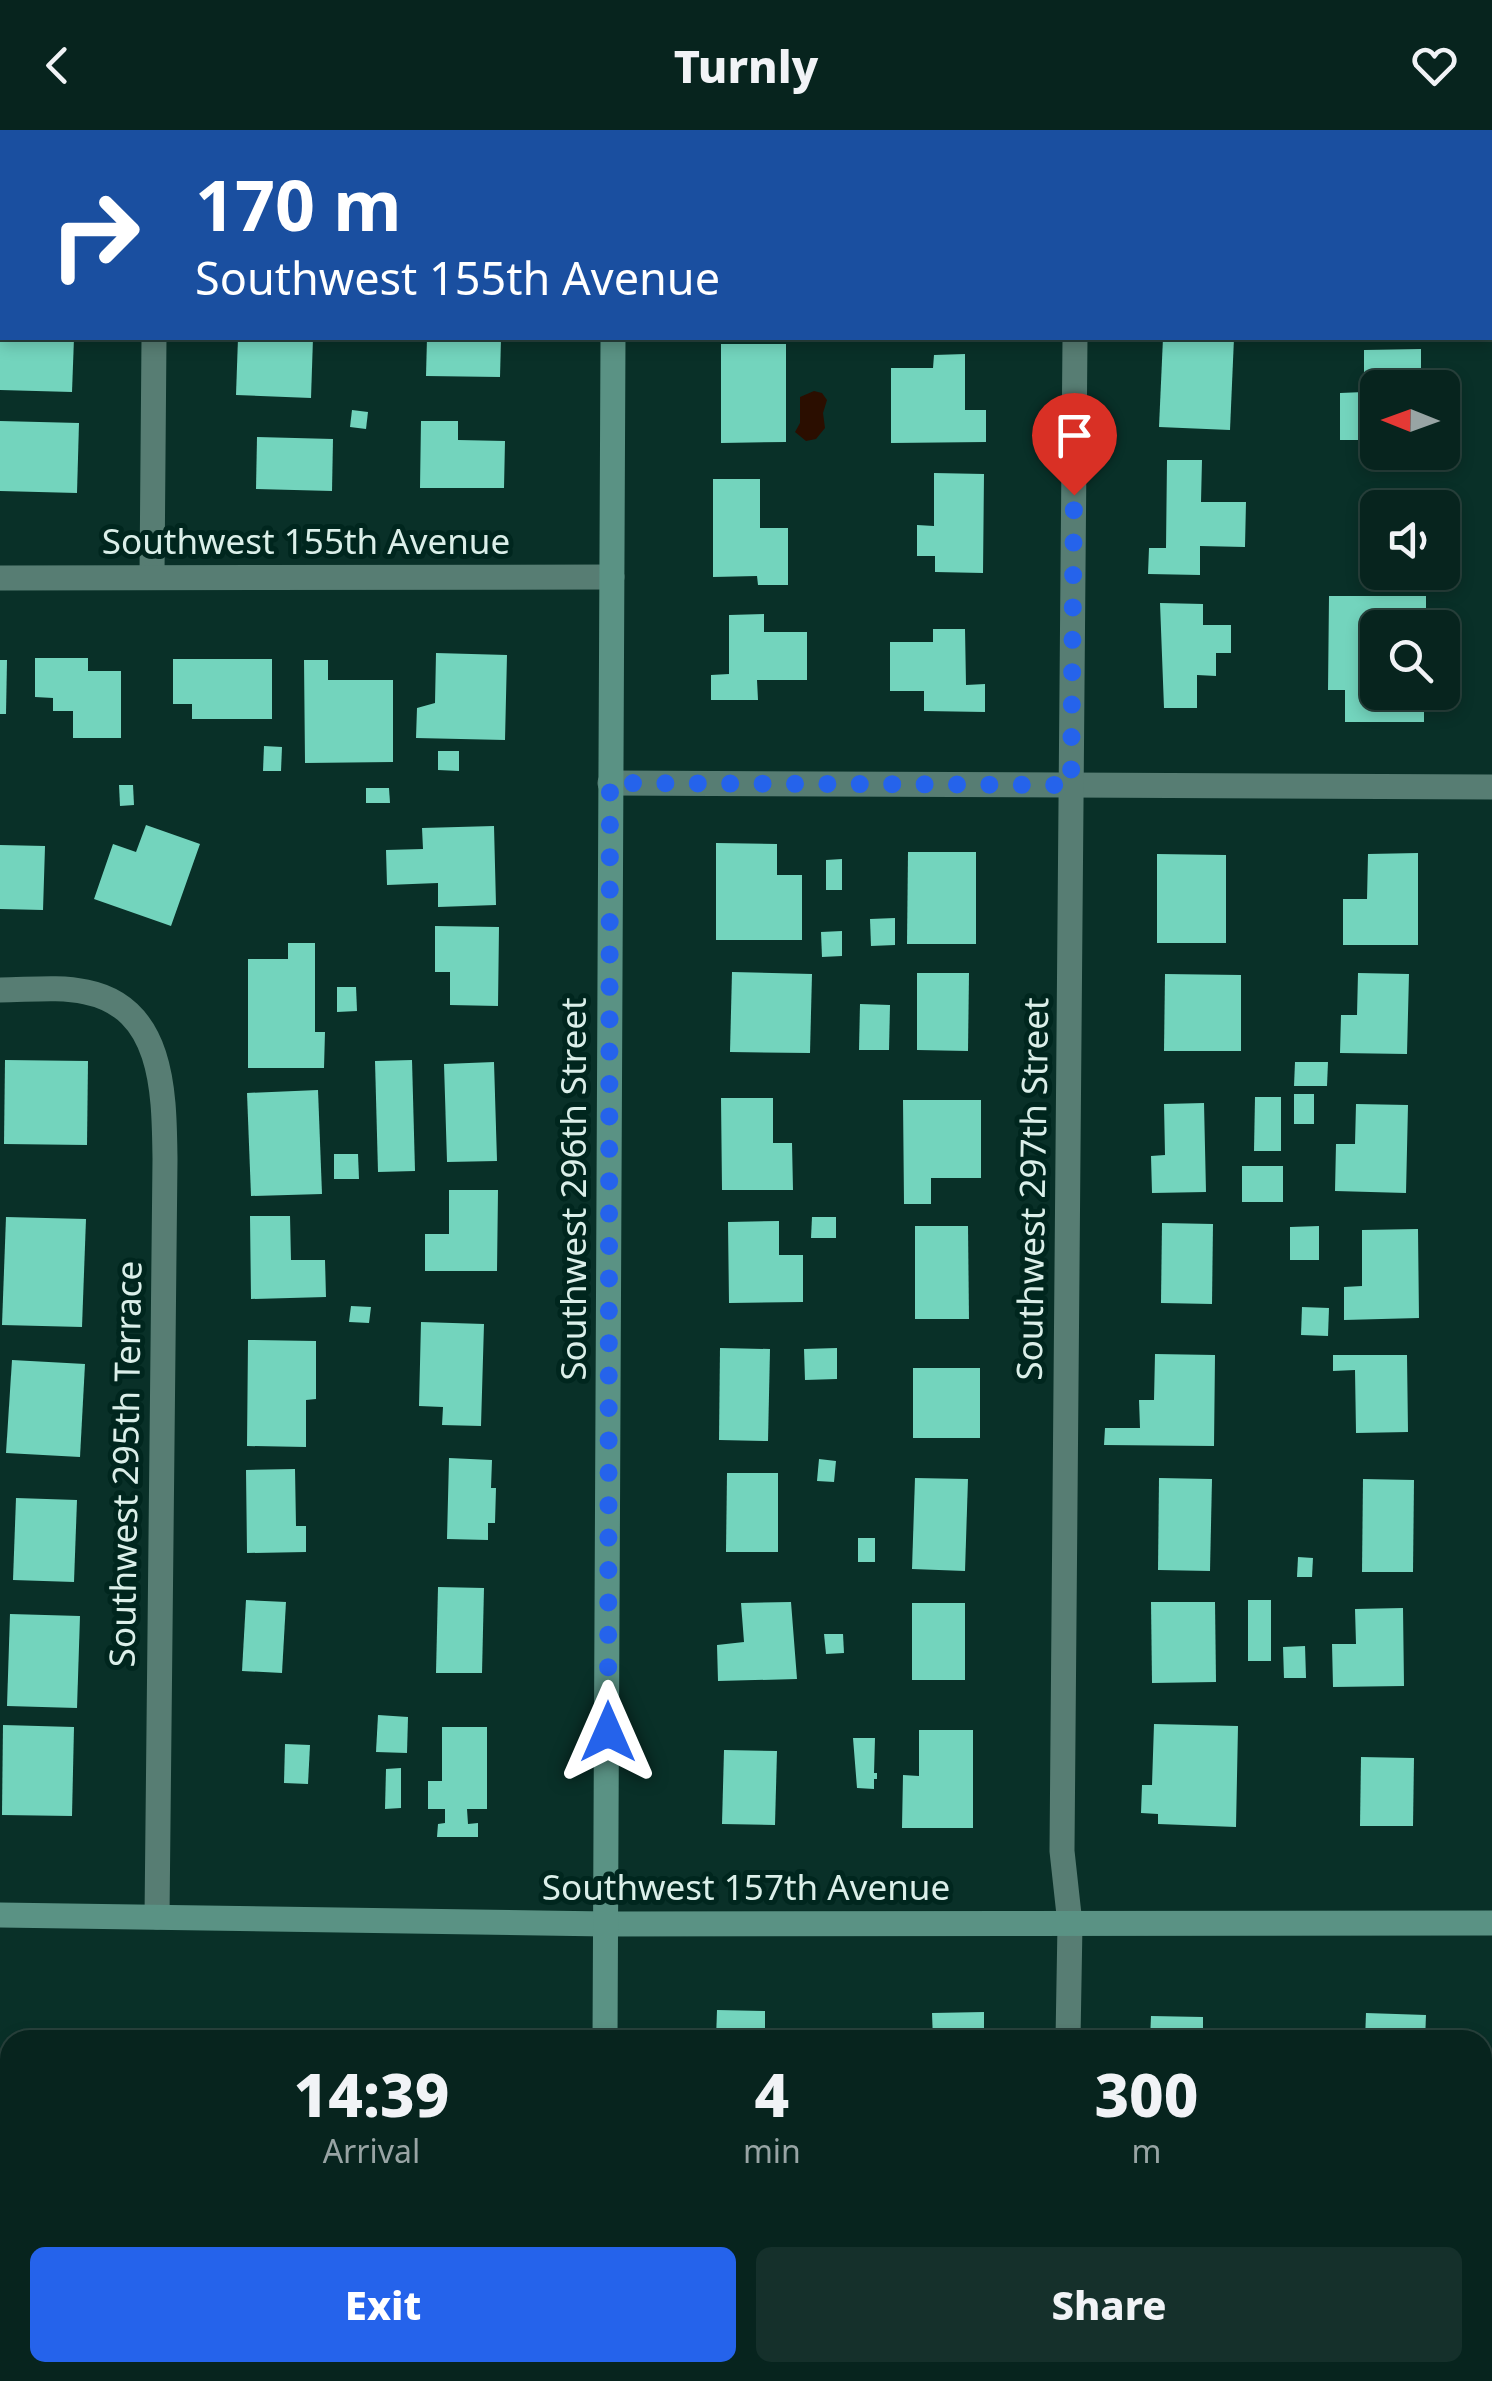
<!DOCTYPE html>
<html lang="en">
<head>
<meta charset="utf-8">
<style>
  body { margin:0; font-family:"Noto Sans",sans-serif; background:#15302b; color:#f1f3f6; height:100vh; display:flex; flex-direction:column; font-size:38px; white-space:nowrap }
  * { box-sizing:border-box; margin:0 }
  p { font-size:32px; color:#98a4a4 }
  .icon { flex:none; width:55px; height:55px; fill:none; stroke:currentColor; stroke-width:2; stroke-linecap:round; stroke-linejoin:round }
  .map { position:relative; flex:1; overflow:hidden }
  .details { position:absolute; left:0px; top:1900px; width:1492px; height:352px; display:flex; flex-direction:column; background:#07241e; border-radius:30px 30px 0 0; box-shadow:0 5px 15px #0003,0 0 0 2px #28413c }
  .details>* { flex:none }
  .top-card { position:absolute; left:0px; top:0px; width:1492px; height:210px; box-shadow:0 5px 15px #0003,0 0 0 2px #28413c; background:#1a4fa0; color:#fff; overflow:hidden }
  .needle { width:65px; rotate:271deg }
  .controls { position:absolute; left:1360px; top:240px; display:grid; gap:20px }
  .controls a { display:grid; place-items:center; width:100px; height:100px; border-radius:15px; background:#07241e; box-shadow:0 5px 15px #0003,0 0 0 2px #28413c; font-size:50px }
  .pin { position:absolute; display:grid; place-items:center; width:85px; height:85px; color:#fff; margin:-102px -42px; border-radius:50% 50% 50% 0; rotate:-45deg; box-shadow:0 0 10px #0007 }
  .pin .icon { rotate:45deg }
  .me { position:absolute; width:110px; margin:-55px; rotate:0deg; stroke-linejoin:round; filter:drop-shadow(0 0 8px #0008) }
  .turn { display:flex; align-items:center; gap:35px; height:210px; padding:0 30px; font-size:45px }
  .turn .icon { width:130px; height:130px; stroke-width:2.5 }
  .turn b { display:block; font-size:70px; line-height:85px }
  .eta { display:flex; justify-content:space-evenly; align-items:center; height:170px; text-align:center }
  .eta b { font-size:60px; font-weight:800; line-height:70px }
  .button { display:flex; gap:20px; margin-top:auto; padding:20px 30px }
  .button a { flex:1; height:115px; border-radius:15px; background:#2563eb; color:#fff; font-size:40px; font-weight:800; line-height:115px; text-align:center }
  .button a+a { background:#15302b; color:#f1f3f6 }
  header { display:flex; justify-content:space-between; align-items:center; height:130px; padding:0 30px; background:#07241e; font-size:45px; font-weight:800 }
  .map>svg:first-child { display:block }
  .water { fill:#2b0e00 }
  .building { fill:#73d4bd }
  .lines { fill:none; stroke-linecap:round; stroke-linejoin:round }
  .street { stroke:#577d73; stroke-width:25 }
  .secondary { stroke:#5a9284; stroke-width:25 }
  .route { stroke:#2563eb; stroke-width:18; stroke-dasharray:0 32.4 }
  .labels { text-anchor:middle; stroke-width:10; stroke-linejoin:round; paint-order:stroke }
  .street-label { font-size:35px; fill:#dbefe9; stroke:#00261e }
</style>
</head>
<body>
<header><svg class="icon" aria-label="back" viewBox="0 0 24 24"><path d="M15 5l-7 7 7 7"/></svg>Turnly<svg class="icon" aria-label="heart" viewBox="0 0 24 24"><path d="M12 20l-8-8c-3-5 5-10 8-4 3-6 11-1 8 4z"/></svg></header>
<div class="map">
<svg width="1492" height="2251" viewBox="0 0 1492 2251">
  <rect width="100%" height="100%" fill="#093028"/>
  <polygon class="water" points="814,261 822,263 827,270 823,283 825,298 816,309 806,311 795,302 800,293 800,267"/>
  <g class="building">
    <polygon points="0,208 74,208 72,262 0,260"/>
    <polygon points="238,208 313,208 311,268 236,265"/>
    <polygon points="427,208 501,208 500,247 426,246"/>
    <polygon points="1163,208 1234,208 1230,300 1159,297"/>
    <polygon points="721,214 786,214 786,312 721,313"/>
    <polygon points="1421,219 1421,258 1378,258 1378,310 1340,310 1340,263 1364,262 1364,220"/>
    <polygon points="965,224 965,280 986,280 986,312 891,313 891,238 933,238 934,225"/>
    <polygon points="352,280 368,282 366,299 350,297"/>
    <polygon points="0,291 79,293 77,363 0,361"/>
    <polygon points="421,291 458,291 458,310 505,311 504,358 420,358"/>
    <polygon points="257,307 333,309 332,361 256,359"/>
    <polygon points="1167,330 1202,330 1201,372 1246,372 1245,417 1200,416 1200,445 1148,444 1149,418 1166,418"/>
    <polygon points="934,343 984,344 983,443 935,442 935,426 917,426 917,395 934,396"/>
    <polygon points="713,349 760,349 760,398 788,398 788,455 758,455 757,446 713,447"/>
    <polygon points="1329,466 1426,466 1426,498 1378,498 1378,562 1424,562 1424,592 1345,592 1345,560 1328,560"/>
    <polygon points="1160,473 1203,474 1203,495 1231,495 1231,523 1216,523 1216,546 1197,545 1197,578 1164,578"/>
    <polygon points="764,484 764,502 807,502 807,550 757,550 758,570 711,570 711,545 729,544 729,485"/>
    <polygon points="933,499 965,499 966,555 985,554 985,582 924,581 924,561 890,561 890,512 933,512"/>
    <polygon points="436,523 507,525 505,610 416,608 417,578 435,573"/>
    <polygon points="35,528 88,528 88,541 121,541 121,608 73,608 73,581 53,581 53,568 35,567"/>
    <polygon points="173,529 272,529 272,589 192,589 192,574 173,574"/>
    <polygon points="0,530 7,530 6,584 0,584"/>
    <polygon points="304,530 328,530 328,550 393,550 393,632 305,633"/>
    <polygon points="264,616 282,617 281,641 263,641"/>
    <polygon points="438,621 459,621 459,641 438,640"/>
    <polygon points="119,655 133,655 134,675 120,676"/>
    <polygon points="366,658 389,658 390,673 366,673"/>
    <polygon points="146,695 200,714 171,796 94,769 113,714 136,722"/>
    <polygon points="494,696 496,775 438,777 438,753 387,755 386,720 423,719 422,698"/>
    <polygon points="716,713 777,714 777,745 802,745 802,810 716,810"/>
    <polygon points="0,715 45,716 43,780 0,779"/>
    <polygon points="908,722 976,722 976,814 907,814"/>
    <polygon points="1418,723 1418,815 1343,815 1343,769 1367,769 1368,724"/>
    <polygon points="1157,724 1226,725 1226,813 1157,813"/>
    <polygon points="842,729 842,760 826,760 826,730"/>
    <polygon points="895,788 895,815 871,816 870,789"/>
    <polygon points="435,796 499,797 498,876 450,875 450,842 435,842"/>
    <polygon points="842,801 842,826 822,827 821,802"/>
    <polygon points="288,813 315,813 315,902 325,902 324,938 248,938 248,829 288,829"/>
    <polygon points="732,842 812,844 810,923 730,922"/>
    <polygon points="917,843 969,843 968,921 917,920"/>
    <polygon points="1358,843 1409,844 1407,924 1340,923 1341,885 1357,885"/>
    <polygon points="1165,844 1241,845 1241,921 1164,921"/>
    <polygon points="337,857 356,857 357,881 337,882"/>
    <polygon points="860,874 890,875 889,920 859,920"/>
    <polygon points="5,930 88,931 87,1015 4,1014"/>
    <polygon points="412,930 415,1041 378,1042 375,931"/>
    <polygon points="494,932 497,1031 447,1032 444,934"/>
    <polygon points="1295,932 1328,932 1327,956 1294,956"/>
    <polygon points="318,960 322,1064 251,1066 247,963"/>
    <rect x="1294" y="964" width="20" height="30"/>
    <polygon points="1255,967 1281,967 1281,1021 1254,1021"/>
    <polygon points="721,968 773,968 773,1013 792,1013 793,1060 722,1060"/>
    <polygon points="903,970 981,970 981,1048 931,1048 931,1074 904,1074"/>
    <polygon points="1204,973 1206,1062 1152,1063 1151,1026 1165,1025 1164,974"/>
    <polygon points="1356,974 1408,975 1406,1063 1335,1061 1336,1014 1355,1014"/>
    <polygon points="334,1024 358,1024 359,1049 334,1049"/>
    <rect x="1242" y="1036" width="41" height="36"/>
    <polygon points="449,1060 498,1060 497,1141 425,1141 425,1104 449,1104"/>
    <polygon points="250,1086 290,1086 291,1130 325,1130 326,1167 251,1169"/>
    <polygon points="6,1087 86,1089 82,1197 2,1195"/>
    <polygon points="812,1087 836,1087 836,1108 811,1108"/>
    <polygon points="779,1091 779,1125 803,1125 803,1172 729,1173 728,1092"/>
    <polygon points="1162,1093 1213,1094 1212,1174 1161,1173"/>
    <polygon points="915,1096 968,1096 969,1189 915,1189"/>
    <polygon points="1319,1096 1319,1130 1290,1130 1290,1097"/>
    <polygon points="1418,1099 1419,1188 1344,1190 1344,1157 1362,1156 1362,1100"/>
    <polygon points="351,1176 371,1177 369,1193 349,1192"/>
    <polygon points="1302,1177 1329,1178 1328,1206 1301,1205"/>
    <polygon points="421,1192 484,1194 481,1296 442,1295 443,1277 419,1276"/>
    <polygon points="248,1210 316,1211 316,1269 306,1270 306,1317 247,1316"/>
    <polygon points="720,1218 770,1219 768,1311 719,1310"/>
    <polygon points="837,1218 837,1249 805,1250 804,1219"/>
    <polygon points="1155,1224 1215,1225 1214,1316 1104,1315 1105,1298 1140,1298 1139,1270 1154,1270"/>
    <polygon points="1333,1225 1407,1225 1408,1302 1356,1303 1355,1240 1333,1241"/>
    <polygon points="12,1230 85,1234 80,1327 6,1323"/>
    <rect x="913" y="1238" width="67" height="70"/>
    <polygon points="449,1328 492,1330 491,1358 496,1358 495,1393 488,1393 488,1410 447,1409"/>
    <polygon points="819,1329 836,1331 834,1352 817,1351"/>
    <polygon points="295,1339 296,1396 306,1396 306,1422 247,1423 246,1340"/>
    <polygon points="727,1343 778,1343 778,1422 726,1422"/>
    <polygon points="915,1348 968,1349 965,1441 912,1439"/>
    <polygon points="1159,1348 1212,1349 1210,1441 1158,1440"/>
    <polygon points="1363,1349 1414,1350 1413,1442 1362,1442"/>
    <polygon points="16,1368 77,1370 74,1452 13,1450"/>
    <rect x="858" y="1408" width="17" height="24"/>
    <polygon points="1298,1427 1313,1428 1312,1447 1297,1447"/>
    <polygon points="438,1457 484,1458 482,1543 436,1543"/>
    <polygon points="246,1470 286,1472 282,1543 242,1541"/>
    <rect x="1248" y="1470" width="23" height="61"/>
    <polygon points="791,1472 797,1549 718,1551 717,1515 744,1512 741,1473"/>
    <polygon points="1151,1472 1215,1472 1216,1552 1152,1553"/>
    <rect x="912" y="1473" width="53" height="77"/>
    <polygon points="1403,1478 1404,1556 1333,1557 1332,1514 1356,1514 1355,1479"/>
    <polygon points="10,1484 80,1486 77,1578 7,1576"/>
    <polygon points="824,1504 843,1504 844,1523 826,1524"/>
    <polygon points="1305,1516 1306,1548 1284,1548 1283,1517"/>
    <polygon points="378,1585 408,1587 407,1623 376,1622"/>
    <polygon points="1154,1594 1238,1596 1236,1697 1158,1694 1158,1684 1141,1683 1142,1655 1152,1655"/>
    <polygon points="3,1595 74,1597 72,1686 2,1685"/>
    <polygon points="442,1597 487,1597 487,1679 467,1679 468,1694 478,1693 478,1707 437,1707 438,1694 445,1693 445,1679 428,1679 428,1651 442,1651"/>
    <polygon points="919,1600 973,1600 973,1698 902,1698 903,1645 919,1646"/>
    <polygon points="853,1608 875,1608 874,1643 877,1643 877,1649 874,1649 874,1659 857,1658"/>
    <polygon points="285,1614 310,1615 308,1654 284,1653"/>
    <polygon points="724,1620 777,1621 775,1695 722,1694"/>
    <polygon points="1361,1627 1414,1628 1413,1696 1360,1696"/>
    <polygon points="401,1638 401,1678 385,1679 386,1639"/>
    <polygon points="717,1880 765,1881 765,1910 716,1910"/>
    <polygon points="984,1882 984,1910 933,1910 932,1883"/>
    <polygon points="1366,1883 1426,1885 1425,1910 1365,1910"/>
    <polygon points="1151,1886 1203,1887 1203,1910 1150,1910"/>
    <polygon points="371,2242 442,2242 441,2251 371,2250"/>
    <polygon points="812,2242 842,2242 842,2251 811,2251"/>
  </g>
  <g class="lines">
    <g class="street">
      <polyline points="157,2 157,0"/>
      <polyline points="1077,2 1077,0"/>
      <polyline points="152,446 154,208"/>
      <polyline points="0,448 612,447"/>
      <polyline points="610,653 1492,657"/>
      <path d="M0,860C28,860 59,856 86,862C165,878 164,965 165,1029L157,1787"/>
      <polyline points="1068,1910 1070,1794 1062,1721 1075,208"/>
      <polyline points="0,2094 10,2094"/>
      <polyline points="306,2251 306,2242"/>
      <polyline points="1064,2251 1064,2242"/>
    </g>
    <g class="secondary">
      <polyline points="615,2 615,0"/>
      <polyline points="0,1785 607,1794 1492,1793"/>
      <polyline points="605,1910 613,208"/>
      <polyline points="598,2251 599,2242"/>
    </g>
  </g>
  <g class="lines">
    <polyline class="route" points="608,1602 610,653 1071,655 1074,365"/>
  </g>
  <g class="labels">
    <g class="street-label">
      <text x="306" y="424">Southwest 155th Avenue</text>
      <text transform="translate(574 1059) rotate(-90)" y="12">Southwest 296th Street</text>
      <text transform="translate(1033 1059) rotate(-89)" y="12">Southwest 297th Street</text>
      <text transform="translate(126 1334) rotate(-89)" y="12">Southwest 295th Terrace</text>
      <text x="746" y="1770">Southwest 157th Avenue</text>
    </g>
  </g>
</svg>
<div class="controls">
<a><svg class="needle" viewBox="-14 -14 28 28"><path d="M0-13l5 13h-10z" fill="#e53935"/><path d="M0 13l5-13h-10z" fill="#98a4a4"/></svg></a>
<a><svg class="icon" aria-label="sound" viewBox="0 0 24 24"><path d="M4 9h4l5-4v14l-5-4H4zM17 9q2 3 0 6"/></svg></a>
<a><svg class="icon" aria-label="search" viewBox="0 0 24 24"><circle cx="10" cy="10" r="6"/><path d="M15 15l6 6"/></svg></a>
</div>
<div class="pin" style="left:1074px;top:365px;background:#d93025"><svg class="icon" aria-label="arrive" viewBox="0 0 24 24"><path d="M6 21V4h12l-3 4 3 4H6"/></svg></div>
<svg class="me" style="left:608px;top:1602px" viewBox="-20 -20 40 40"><path d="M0-17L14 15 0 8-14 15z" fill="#2563eb" stroke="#fff" stroke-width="4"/></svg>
<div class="top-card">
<div class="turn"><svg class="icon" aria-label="right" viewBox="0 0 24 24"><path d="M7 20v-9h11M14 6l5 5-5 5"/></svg><div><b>170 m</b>Southwest 155th Avenue</div></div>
</div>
<section class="details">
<div class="eta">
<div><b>14:39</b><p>Arrival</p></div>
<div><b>4</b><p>min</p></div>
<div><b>300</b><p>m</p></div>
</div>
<div class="button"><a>Exit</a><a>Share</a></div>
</section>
</div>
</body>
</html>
